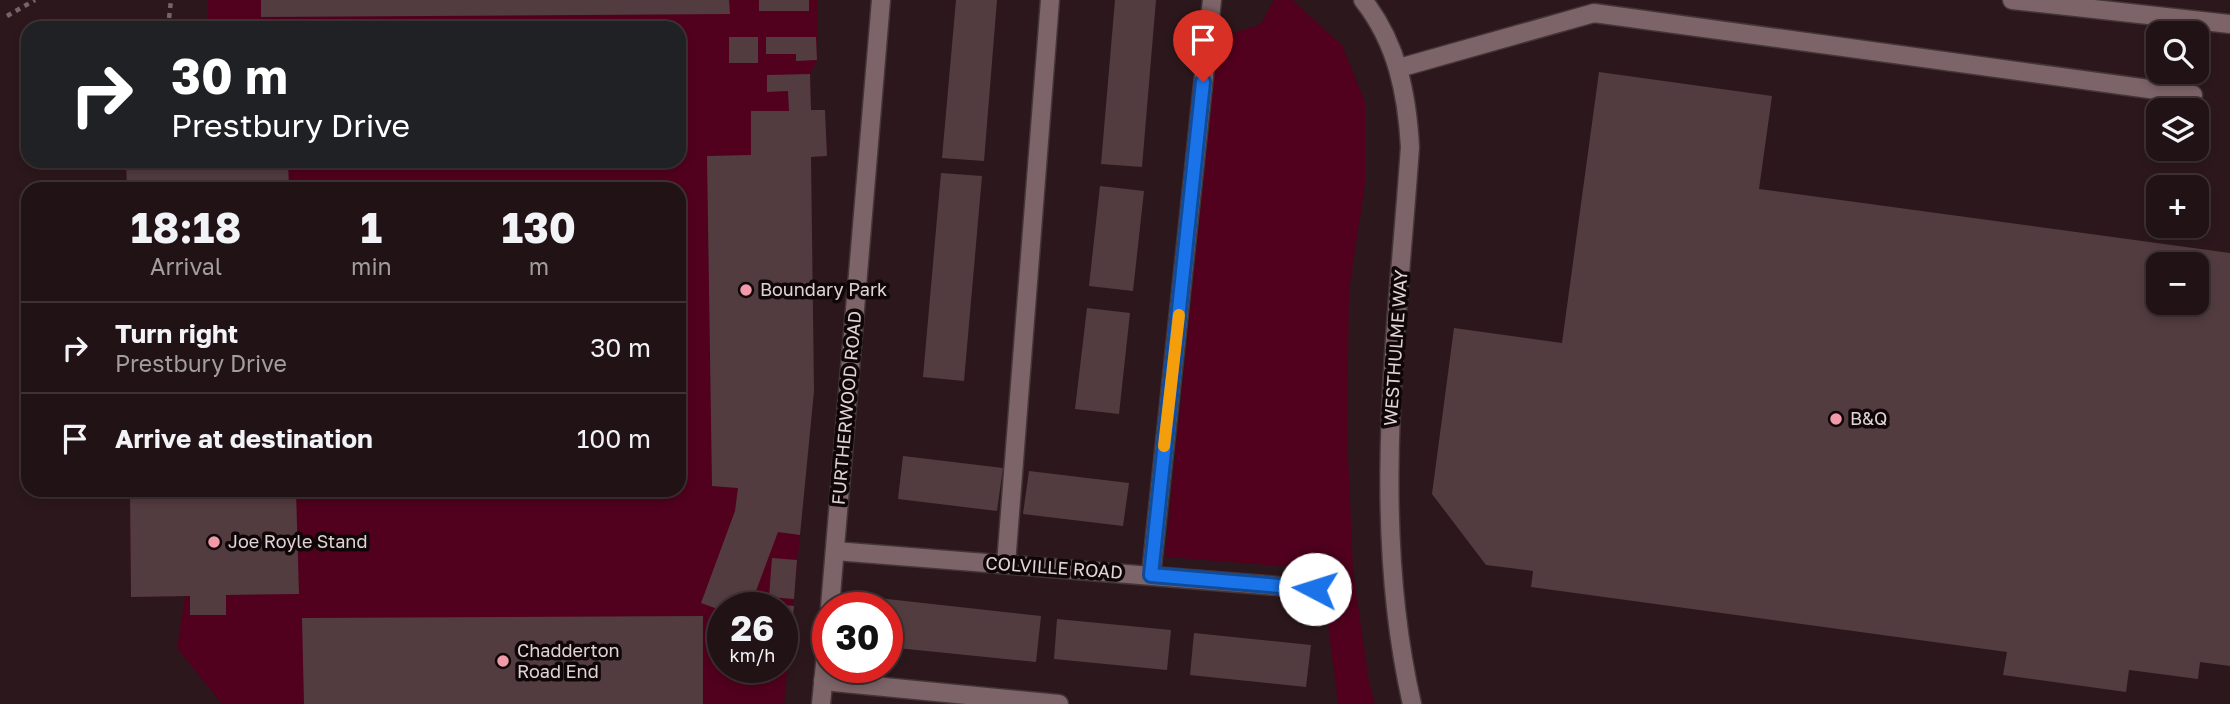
<!DOCTYPE html>
<html lang="en">
<head>
<meta charset="utf-8">
<style>
  body { margin:0; font-family:"Golos Text",sans-serif; background:#2d2022; color:#f1f3f6; height:100vh; display:flex; flex-direction:column; font-size:26px; white-space:nowrap }
  * { box-sizing:border-box; margin:0 }
  p { font-size:23px; color:#a29ea0 }
  .icon { flex:none; width:38px; height:38px; fill:none; stroke:currentColor; stroke-width:2; stroke-linecap:round; stroke-linejoin:round }
  .map { position:relative; flex:1; overflow:hidden }
  .drawer { position:absolute; left:21px; top:182px; width:665px; height:315px; display:flex; flex-direction:column; background:#211215; border-radius:21px; box-shadow:0 4px 10px #0003,0 0 0 2px #3e3234 }
  .drawer>* { flex:none }
  .top-card { position:absolute; left:21px; top:21px; width:665px; height:147px; border-radius:21px; box-shadow:0 4px 10px #0003,0 0 0 2px #3e3234; background:#202124; color:#fff; overflow:hidden }
  .controls { position:absolute; left:2146px; top:21px; display:grid; gap:14px }
  .controls a { display:grid; place-items:center; width:63px; height:63px; border-radius:14px; background:#211215; box-shadow:0 4px 10px #0003,0 0 0 2px #3e3234; font-size:35px }
  .speed { position:absolute; left:707px; top:592px; display:flex; gap:14px; font-size:35px; font-weight:700; text-align:center }
  .speed>* { display:grid; place-content:center; width:91px; height:91px; border-radius:50%; background:#211215; box-shadow:0 4px 10px #0003,0 0 0 2px #3e3234; line-height:1 }
  .speed small { font-size:18px; font-weight:400 }
  .speed .limit { border:10px solid #d22; background:#fff; color:#111 }
  .pin { position:absolute; display:grid; place-items:center; width:60px; height:60px; color:#fff; margin:-72px -30px; border-radius:50% 50% 50% 0; rotate:-45deg; box-shadow:0 0 7px #0007 }
  .pin .icon { rotate:45deg }
  .me { position:absolute; width:77px; margin:-38px; rotate:275deg; stroke-linejoin:round; filter:drop-shadow(0 0 5px #0008) }
  .turn { display:flex; align-items:center; gap:24px; height:147px; padding:0 35px; font-size:32px }
  .turn .icon { width:91px; height:91px; stroke-width:2.5 }
  .turn b { display:block; font-size:49px; line-height:60px }
  .eta { display:flex; justify-content:space-evenly; align-items:center; height:119px; text-align:center }
  .eta b { font-size:42px; font-weight:700; line-height:49px }
  ul { padding:0; list-style:none }
  li { display:flex; align-items:center; gap:21px; height:91px; padding:0 35px; border-top:2px solid #3e3234 }
  li div { flex:1 }
  li b { display:block; font-size:26px }
  li em { font-style:normal }
  .map>svg:first-child { display:block }
  .green { fill:#51001e; fill-rule:evenodd }
  .building { fill:#523c40; fill-rule:evenodd }
  .lines { fill:none; stroke-linecap:round; stroke-linejoin:round }
  .minor-casing { stroke:#443638; stroke-width:21 }
  .path { stroke:#766568; stroke-width:4.5; stroke-dasharray:5 5; stroke-linecap:butt }
  .minor { stroke:#7d6468; stroke-width:18 }
  .route-casing { stroke:#114b97; stroke-width:18 }
  .route { stroke:#1a73e8; stroke-width:12 }
  .slow { stroke:#f59e0b; stroke-width:12 }
  .poi-dot { fill:#f39aaa; stroke:#0f0608; stroke-width:2.5 }
  .labels { text-anchor:middle; stroke-width:7; stroke-linejoin:round; paint-order:stroke }
  .poi-label { font-size:18px; fill:#e1d3d5; stroke:#0f0608; text-anchor:start }
  .street-label { font-size:18px; fill:#e1d3d5; stroke:#0f0608 }
</style>
</head>
<body>
<div class="map">
<svg width="2230" height="704" viewBox="0 0 2230 704">
  <rect width="100%" height="100%" fill="#2c181c"/>
  <g class="green">
    <path d="M208,0H817V60L810,74L811,110H825L827,156L811,157L800,535L784,704H222L177,648L185,596L131,597L130,490H679V189H127L126,161H679V28H208ZM723,607H782V667H723Z"/>
    <polygon points="1274,0 1292,0 1342,45 1365,102 1365,184 1349,290 1347,431 1353,570 1369,682 1375,704 1338,704 1321,569 1165,557 1218,37 1260,25"/>
  </g>
  <g class="building">
    <polygon points="261,0 729,0 730,14 261,17"/>
    <rect x="759" y="0" width="50" height="11"/>
    <polygon points="956,0 997,0 984,161 942,158"/>
    <polygon points="1115,0 1156,0 1142,167 1101,164"/>
    <rect x="729" y="37" width="29" height="26"/>
    <polygon points="766,37 816,37 817,60 796,61 796,54 766,54"/>
    <path d="M1599,72L1772,96L1759,189L2230,253V666L2200,662L2198,679L2129,670L2126,692L2003,675L2007,652L1531,587L1533,571L1486,565L1432,494L1454,328L1562,343ZM2158,264H2196V303H2158Z"/>
    <polygon points="810,74 811,110 825,110 827,156 811,157 814,391 800,535 778,532 750,607 723,607 723,611 701,603 735,511 738,488 712,486 707,156 751,155 751,111 789,111 788,91 767,92 767,75"/>
    <polygon points="126,161 288,161 289,189 127,189"/>
    <polygon points="941,173 982,176 964,381 923,377"/>
    <polygon points="1100,186 1144,191 1133,291 1089,286"/>
    <polygon points="1087,308 1130,313 1119,414 1075,409"/>
    <polygon points="903,456 1003,468 997,511 898,499"/>
    <polygon points="1029,471 1129,483 1123,526 1023,514"/>
    <polygon points="130,490 296,490 299,594 226,595 226,615 190,615 190,596 131,597"/>
    <polygon points="772,558 797,560 794,599 769,597"/>
    <polygon points="878,598 1041,616 1036,662 887,647 887,607 877,607"/>
    <polygon points="772,604 794,606 790,646 782,645 782,607 772,607"/>
    <polygon points="703,616 703,704 304,704 302,618"/>
    <polygon points="1057,619 1171,630 1167,670 1054,659"/>
    <polygon points="1194,633 1311,645 1306,687 1190,675"/>
  </g>
  <g class="lines">
    <defs>
      <g id="minor">
        <path d="M1363,0C1397,43 1407,94 1410,147C1397,332 1370,522 1412,704"/>
        <polyline points="2012,0 2230,24"/>
        <polyline points="1399,68 1594,13 2193,95"/>
        <polyline points="835,551 1315,589"/>
        <polyline points="1006,564 1050,0"/>
        <polyline points="1151,575 1212,0"/>
        <polyline points="830,607 881,0"/>
        <polyline points="823,681 1059,704"/>
        <polyline points="821,704 828,634"/>
      </g>
    </defs>
    <use href="#minor" class="minor-casing"/>
    <g class="path">
      <polyline points="7,16 35,0"/>
      <polyline points="168,28 171,0"/>
    </g>
    <use href="#minor" class="minor"/>
  </g>
  <g class="lines">
    <defs>
      <polyline id="route" points="1203,82 1151,575 1315,589"/>
    </defs>
    <use href="#route" class="route-casing"/>
    <use href="#route" class="route"/>
    <polyline class="slow" points="1164,446 1179,315"/>
  </g>
  <g class="poi-dot">
    <circle cx="746" cy="290" r="7"/>
    <circle cx="1836" cy="419" r="7"/>
    <circle cx="214" cy="542" r="7"/>
    <circle cx="503" cy="661" r="7"/>
  </g>
  <g class="labels">
    <g class="poi-label">
      <text x="760" y="296">Boundary Park</text>
      <text x="1850" y="425">B&amp;Q</text>
      <text x="228" y="548">Joe Royle Stand</text>
      <text x="517" y="657">Chadderton<tspan x="517" dy="21">Road End</tspan></text>
    </g>
    <g class="street-label">
      <text transform="translate(1396 348) rotate(-86)" y="6">WESTHULME WAY</text>
      <text transform="translate(847 408) rotate(-85)" y="6">FURTHERWOOD ROAD</text>
      <text transform="translate(1054 568) rotate(4)" y="6">COLVILLE ROAD</text>
    </g>
  </g>
</svg>
<div class="controls">
<a><svg class="icon" aria-label="search" viewBox="0 0 24 24"><circle cx="10" cy="10" r="6"/><path d="M15 15l6 6"/></svg></a>
<a><svg class="icon" aria-label="layers" viewBox="0 0 24 24"><path d="M12 4l9 5-9 5-9-5zM3 14l9 5 9-5"/></svg></a>
<a>+</a>
<a>−</a>
</div>
<div class="speed"><div>26<small>km/h</small></div><div class="limit">30</div></div>
<div class="pin" style="left:1203px;top:82px;background:#d93025"><svg class="icon" aria-label="arrive" viewBox="0 0 24 24"><path d="M6 21V4h12l-3 4 3 4H6"/></svg></div>
<svg class="me" style="left:1315px;top:589px" viewBox="-20 -20 40 40"><circle r="19" fill="#fff"/><path d="M0-13L10 11 0 6-10 11z" fill="#1a73e8"/></svg>
<div class="top-card">
<div class="turn"><svg class="icon" aria-label="right" viewBox="0 0 24 24"><path d="M7 20v-9h11M14 6l5 5-5 5"/></svg><div><b>30 m</b>Prestbury Drive</div></div>
</div>
<section class="drawer">
<div class="eta">
<div><b>18:18</b><p>Arrival</p></div>
<div><b>1</b><p>min</p></div>
<div><b>130</b><p>m</p></div>
</div>
<ul>
<li><svg class="icon" aria-label="right" viewBox="0 0 24 24"><path d="M7 20v-9h11M14 6l5 5-5 5"/></svg><div><b>Turn right</b><p>Prestbury Drive</p></div><em>30 m</em></li>
<li><svg class="icon" aria-label="arrive" viewBox="0 0 24 24"><path d="M6 21V4h12l-3 4 3 4H6"/></svg><div><b>Arrive at destination</b></div><em>100 m</em></li>
</ul>
</section>
</div>
</body>
</html>
